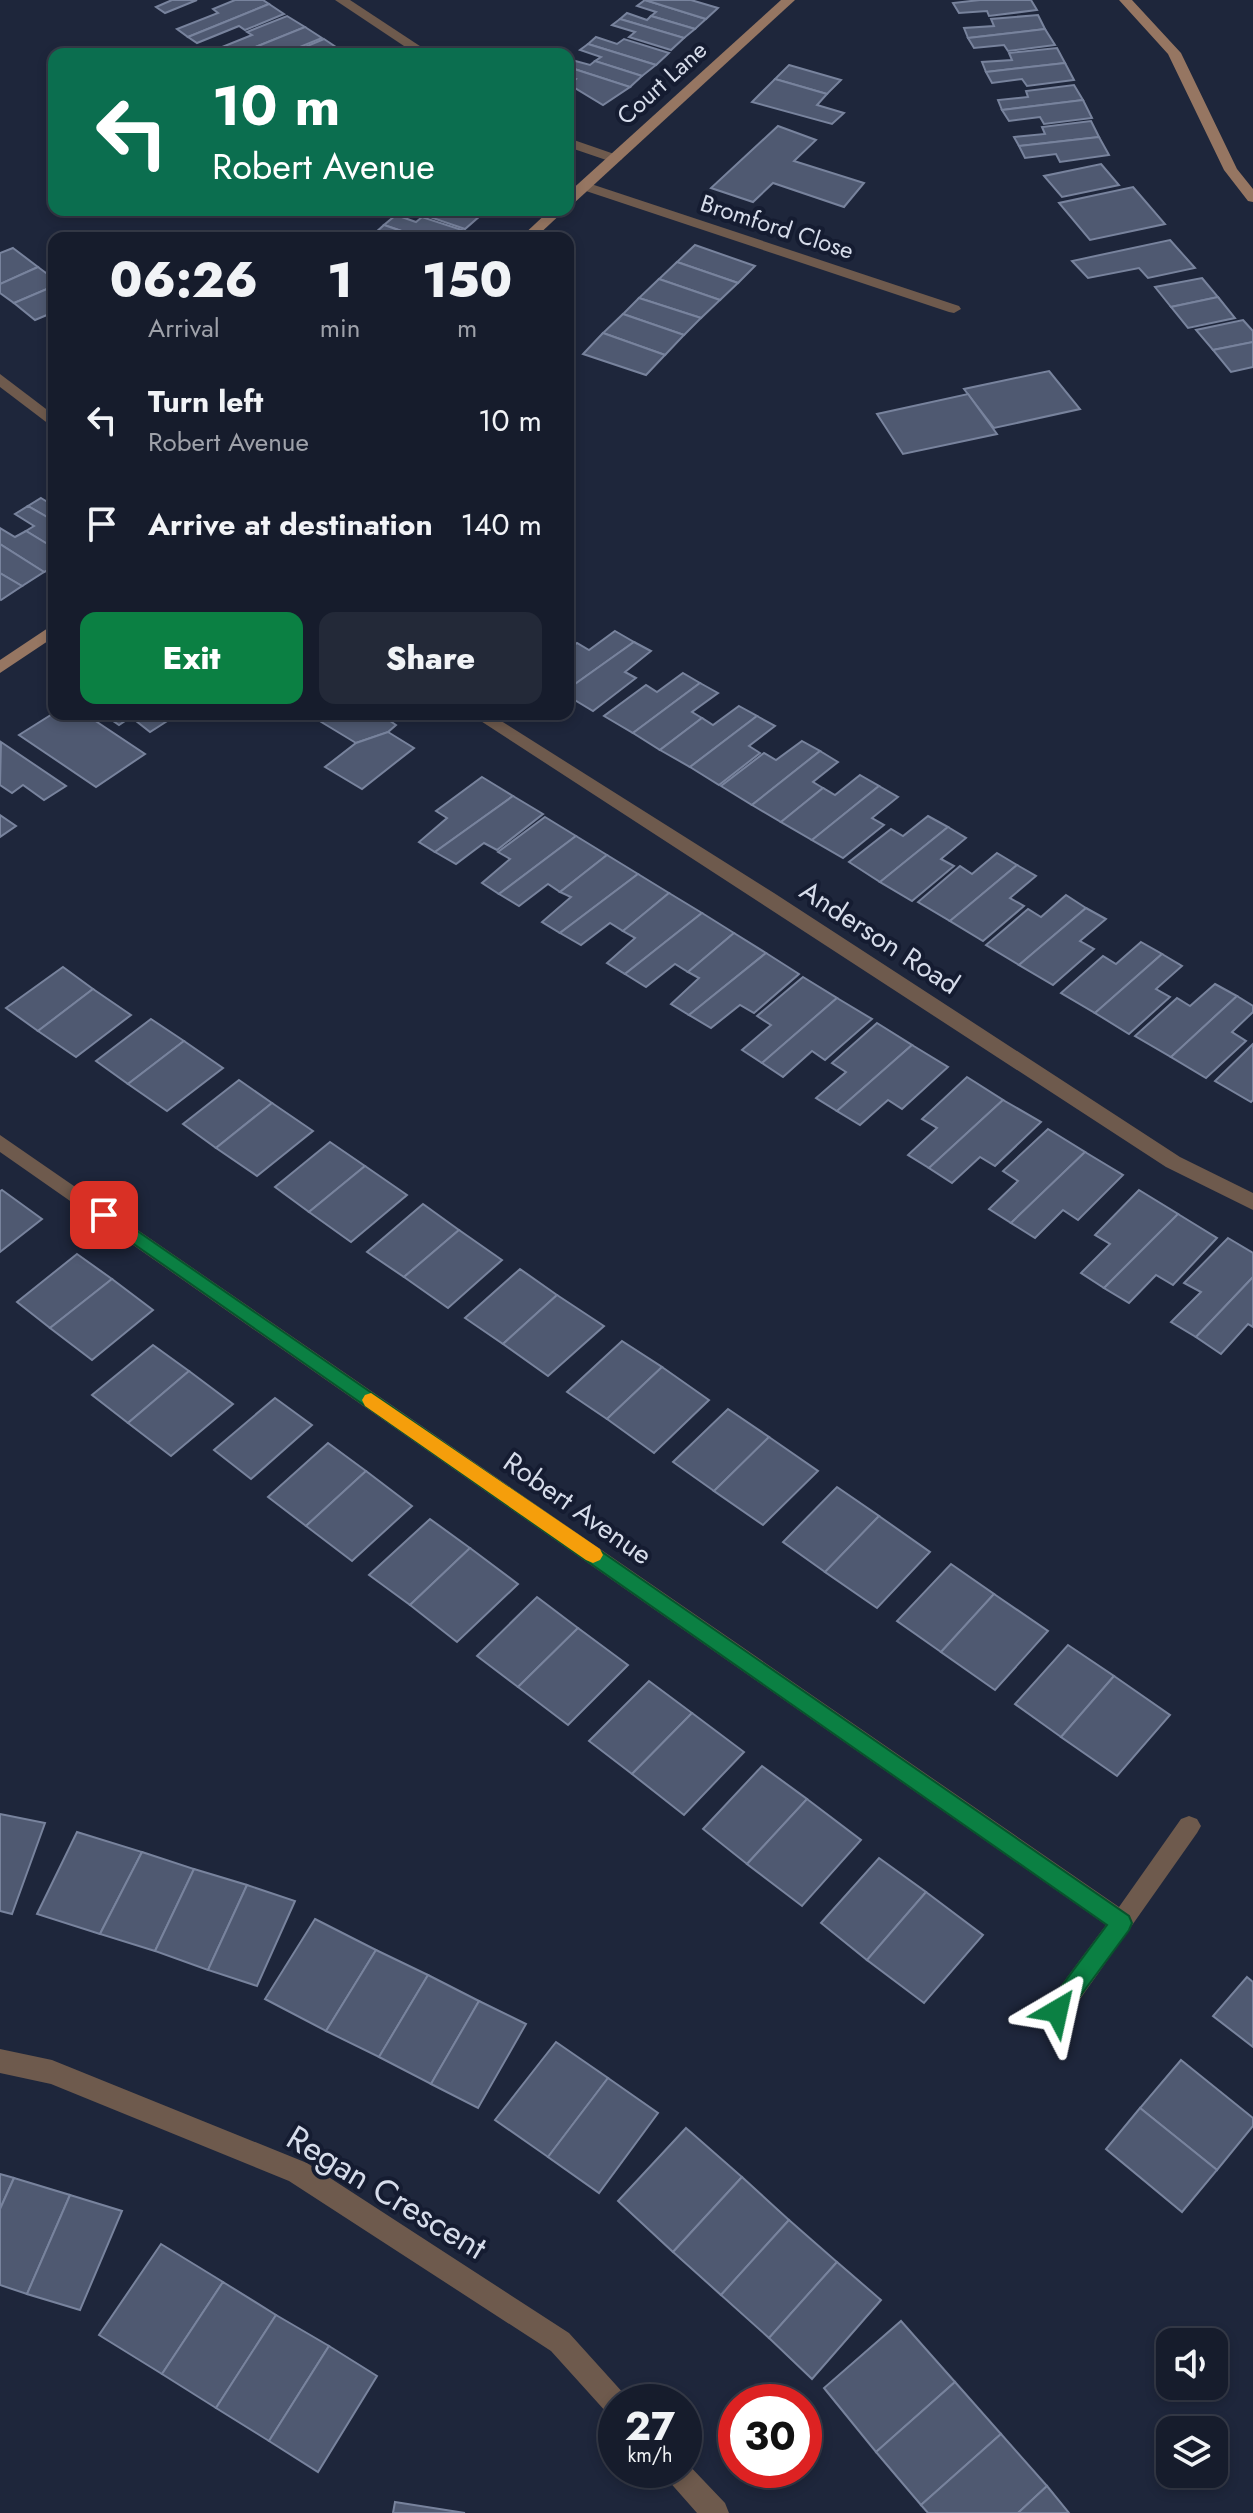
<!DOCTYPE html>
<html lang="en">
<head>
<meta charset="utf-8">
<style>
  body { margin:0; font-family:Jost,sans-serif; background:#232938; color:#f1f3f6; height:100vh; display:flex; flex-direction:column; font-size:30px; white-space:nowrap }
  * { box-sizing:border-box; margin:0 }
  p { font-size:26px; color:#9ea1a9 }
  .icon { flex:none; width:44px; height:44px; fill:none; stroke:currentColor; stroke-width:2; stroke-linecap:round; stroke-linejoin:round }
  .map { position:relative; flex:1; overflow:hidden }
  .sheet { position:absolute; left:48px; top:232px; width:526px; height:488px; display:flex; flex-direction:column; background:#161c2c; border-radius:16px; box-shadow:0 4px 12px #0003,0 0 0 2px #353a48 }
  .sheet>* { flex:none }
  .hud { position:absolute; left:48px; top:48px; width:526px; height:168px; border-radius:16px; box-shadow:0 4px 12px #0003,0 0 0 2px #353a48; background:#0b6e4f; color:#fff; overflow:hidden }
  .tools { position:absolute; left:1156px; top:2328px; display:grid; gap:16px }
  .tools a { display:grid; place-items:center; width:72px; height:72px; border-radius:16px; background:#161c2c; box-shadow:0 4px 12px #0003,0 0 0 2px #353a48; font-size:40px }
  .speed { position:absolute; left:598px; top:2384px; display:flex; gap:16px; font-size:40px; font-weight:700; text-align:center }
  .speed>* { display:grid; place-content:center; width:104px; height:104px; border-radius:50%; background:#161c2c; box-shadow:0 4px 12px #0003,0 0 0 2px #353a48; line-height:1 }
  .speed small { font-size:20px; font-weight:400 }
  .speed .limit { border:12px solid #d22; background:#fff; color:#111 }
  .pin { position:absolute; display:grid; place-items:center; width:68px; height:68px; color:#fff; margin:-34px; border-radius:16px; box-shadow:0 4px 12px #0006 }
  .me { position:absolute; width:88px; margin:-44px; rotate:36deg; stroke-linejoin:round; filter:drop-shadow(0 0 6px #0008) }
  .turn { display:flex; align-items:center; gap:28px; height:168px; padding:0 32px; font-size:36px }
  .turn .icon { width:104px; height:104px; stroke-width:2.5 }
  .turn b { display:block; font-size:56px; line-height:68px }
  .eta { display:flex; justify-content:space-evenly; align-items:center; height:136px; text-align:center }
  .eta b { font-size:48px; font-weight:800; line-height:56px }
  .action { display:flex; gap:16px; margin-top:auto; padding:16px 32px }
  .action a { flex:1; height:92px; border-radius:16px; background:#0b8043; color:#fff; font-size:32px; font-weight:800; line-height:92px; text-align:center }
  .action a+a { background:#232938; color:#f1f3f6 }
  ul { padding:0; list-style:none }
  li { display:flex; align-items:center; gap:24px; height:104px; padding:0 32px }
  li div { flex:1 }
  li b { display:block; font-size:30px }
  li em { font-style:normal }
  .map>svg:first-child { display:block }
  .building { fill:#4f5971; stroke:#78839d; stroke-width:2 }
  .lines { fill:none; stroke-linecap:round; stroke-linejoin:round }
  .street { fill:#6e5a4d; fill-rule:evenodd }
  .secondary { fill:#967662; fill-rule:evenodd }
  .route { fill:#0b8043; stroke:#07532c; stroke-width:2 }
  .slow { fill:#f59e0b }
  .labels { text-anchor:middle; stroke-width:8; stroke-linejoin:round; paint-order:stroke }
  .far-street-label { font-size:24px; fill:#d6dcea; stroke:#151c31 }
  .street-label { font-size:28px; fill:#d6dcea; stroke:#151c31 }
  .near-street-label { font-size:34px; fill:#d6dcea; stroke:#151c31 }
</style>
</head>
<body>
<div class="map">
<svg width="1253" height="2513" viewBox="0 0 1253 2513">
  <rect width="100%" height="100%" fill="#1e263b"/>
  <g class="building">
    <polygon points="172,0 197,0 165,13 156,7"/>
    <polygon points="235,0 263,0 269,4 188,37 177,29 218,13 213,9"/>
    <polygon points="645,0 706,19 695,29 651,16 656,12 637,6"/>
    <polygon points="645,0 691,0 718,8 706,19"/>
    <polygon points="980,0 1031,0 1037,10 989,16 987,11 959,13 953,3"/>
    <polygon points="269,4 284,14 245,30 239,26 197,43 188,37"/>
    <polygon points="627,13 647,20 651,16 695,29 684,38 620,19"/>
    <polygon points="1038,15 1045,29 968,38 964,28 994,26 991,19"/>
    <polygon points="287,16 305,27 238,54 231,54 222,47 252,35 247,32"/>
    <polygon points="620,19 684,38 671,50 629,37 635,32 612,25"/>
    <polygon points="305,27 322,38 283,54 275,49 262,54 238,54"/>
    <polygon points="1045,29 1055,45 1008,51 1004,45 974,48 968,38"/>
    <polygon points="596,37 617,44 624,39 669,53 656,65 588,44"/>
    <polygon points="324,39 342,51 335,54 288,54"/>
    <polygon points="588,44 656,65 642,76 595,61 601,57 580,50"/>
    <polygon points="1057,48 1065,63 986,72 982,62 1012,60 1009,53"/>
    <polygon points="568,59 590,65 595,61 642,76 630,87 568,67"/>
    <polygon points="1065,63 1074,80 1027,86 1022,79 992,83 986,72"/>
    <polygon points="789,65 841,80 827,94 775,79"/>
    <polygon points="568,67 630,87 603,105 570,85 576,79 568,77"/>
    <polygon points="775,79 827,94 817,105 844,113 832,124 752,102"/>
    <polygon points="1074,85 1083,100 1002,110 998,100 1028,97 1026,91"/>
    <polygon points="1083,100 1092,118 1044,124 1040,117 1009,121 1002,110"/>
    <polygon points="1091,121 1099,137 1019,146 1014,137 1045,134 1042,127"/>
    <polygon points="778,126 816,140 794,161 864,183 844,207 773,183 753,202 711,188"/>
    <polygon points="1099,137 1109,155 1060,162 1056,154 1025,158 1019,146"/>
    <polygon points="1101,164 1119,185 1062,197 1044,176"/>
    <polygon points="1133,187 1165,224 1090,240 1059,203"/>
    <polygon points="426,210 467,210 481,215 465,229 421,214"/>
    <polygon points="396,215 416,222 422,217 465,231 457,238 422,238 384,225"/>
    <polygon points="384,225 422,238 385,238 374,234"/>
    <polygon points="1170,240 1195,268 1148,278 1139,268 1088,278 1072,261"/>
    <polygon points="695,245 755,266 738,283 677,262"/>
    <polygon points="13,248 38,267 0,284 0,253"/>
    <polygon points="677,262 738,283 720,300 659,279"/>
    <polygon points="38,267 54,279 54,286 14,303 0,293 0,284"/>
    <polygon points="1202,278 1218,297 1171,307 1155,287"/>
    <polygon points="659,279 720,300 701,318 639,298"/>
    <polygon points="54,286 54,312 35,320 14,303"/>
    <polygon points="1218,297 1235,318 1188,328 1171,307"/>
    <polygon points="639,298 701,318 684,335 623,314"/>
    <polygon points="623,314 684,335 665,355 603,333"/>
    <polygon points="1243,320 1253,331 1253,342 1213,350 1196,330"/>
    <polygon points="603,333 665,355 646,375 583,354"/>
    <polygon points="1253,342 1253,367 1231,372 1213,350"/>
    <polygon points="1049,371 1080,409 994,428 964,389"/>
    <polygon points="968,394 997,434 903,454 877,414"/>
    <polygon points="41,498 54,506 54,521 28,506"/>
    <polygon points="28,506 54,521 54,548 26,531 34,526 15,514"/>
    <polygon points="0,528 15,537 26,531 54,548 54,566 44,572 0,544"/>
    <polygon points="0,544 44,572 22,586 0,573"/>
    <polygon points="0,573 22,586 1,600 0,599"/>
    <polygon points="615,631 634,642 568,689 568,650 577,643 589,650"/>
    <polygon points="634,642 651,651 625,672 636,678 593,711 568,696 568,689"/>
    <polygon points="683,673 700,683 633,733 604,716 646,685 657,692"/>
    <polygon points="700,683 718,693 692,712 702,718 660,750 633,733"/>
    <polygon points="739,706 757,716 690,767 660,750 702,718 713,725"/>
    <polygon points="54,713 85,714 145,754 96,787 19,735"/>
    <polygon points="103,714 167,714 172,718 150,732 131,717 119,725"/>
    <polygon points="326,714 380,714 396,725 388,732 356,743 318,720"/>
    <polygon points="757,716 775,726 749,746 760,753 719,785 690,767"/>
    <polygon points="388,732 414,748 362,789 325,767 356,743"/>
    <polygon points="802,741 820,751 752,805 721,786 764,753 776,760"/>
    <polygon points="1,742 66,786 44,800 23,785 12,793 0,785"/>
    <polygon points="820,751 838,762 813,782 823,788 781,822 752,805"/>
    <polygon points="860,775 879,786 812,840 781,822 823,788 835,795"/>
    <polygon points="482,777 513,796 435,852 419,842 447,818 436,811"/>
    <polygon points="879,786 898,797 872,818 884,825 843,858 812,840"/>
    <polygon points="513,796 543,814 497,850 484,843 456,864 435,852"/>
    <polygon points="0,815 16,826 0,837"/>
    <polygon points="928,816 948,827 880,882 849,862 891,829 903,836"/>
    <polygon points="545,817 576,836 499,894 482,883 510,859 498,852"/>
    <polygon points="948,827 966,838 941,859 954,866 912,901 880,882"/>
    <polygon points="576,836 607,855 560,892 548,884 519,906 499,894"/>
    <polygon points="997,853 1017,865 950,921 918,902 960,866 972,874"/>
    <polygon points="607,855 638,874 560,933 542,922 571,897 560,892"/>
    <polygon points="1017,865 1036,876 1010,898 1024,906 983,941 950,921"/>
    <polygon points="638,874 669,893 623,931 610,923 581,945 560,933"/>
    <polygon points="669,893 702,913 625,974 607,963 635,938 623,931"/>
    <polygon points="1066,895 1086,908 1019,965 986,945 1028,909 1041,917"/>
    <polygon points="1086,908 1106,919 1080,941 1094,949 1053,985 1019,965"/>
    <polygon points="702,913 734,933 688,972 675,964 646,987 625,974"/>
    <polygon points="734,933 766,953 689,1015 671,1004 699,978 688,972"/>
    <polygon points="1141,942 1162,954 1095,1013 1061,993 1103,956 1116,964"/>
    <polygon points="766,953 799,974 754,1013 740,1005 711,1028 689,1015"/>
    <polygon points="1162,954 1182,966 1156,989 1170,997 1129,1034 1095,1013"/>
    <polygon points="63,967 93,989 38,1031 6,1008"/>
    <polygon points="803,977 837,998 762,1063 742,1050 771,1025 757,1016"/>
    <polygon points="1215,984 1237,996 1171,1057 1135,1036 1177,998 1190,1006"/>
    <polygon points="93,989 131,1015 76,1057 38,1031"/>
    <polygon points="1237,996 1253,1006 1253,1012 1232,1032 1246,1041 1206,1078 1171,1057"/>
    <polygon points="837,998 872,1019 825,1060 812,1051 783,1077 762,1063"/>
    <polygon points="151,1019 184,1041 128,1084 96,1061"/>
    <polygon points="877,1023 912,1045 837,1111 816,1098 846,1072 832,1063"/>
    <polygon points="184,1041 223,1068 167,1111 128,1084"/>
    <polygon points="1253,1044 1253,1100 1251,1102 1215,1081"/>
    <polygon points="912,1045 948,1067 902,1109 888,1100 860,1125 837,1111"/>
    <polygon points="967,1077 1003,1100 929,1168 908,1155 937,1128 922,1119"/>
    <polygon points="239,1080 272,1103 216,1148 183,1124"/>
    <polygon points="1003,1100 1041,1122 995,1166 980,1157 952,1183 929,1168"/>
    <polygon points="272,1103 313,1131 257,1176 216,1148"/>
    <polygon points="1048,1129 1085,1152 1011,1223 989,1209 1018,1181 1003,1171"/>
    <polygon points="330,1142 365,1166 309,1212 275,1187"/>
    <polygon points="1085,1152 1123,1175 1078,1220 1063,1210 1035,1238 1011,1223"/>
    <polygon points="365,1166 407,1195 351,1242 309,1212"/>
    <polygon points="2,1190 42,1219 0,1252 0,1191"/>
    <polygon points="1139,1190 1178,1214 1104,1288 1081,1273 1110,1244 1095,1235"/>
    <polygon points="423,1204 459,1230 404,1277 367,1252"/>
    <polygon points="1178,1214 1217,1238 1173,1285 1156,1275 1129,1303 1104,1288"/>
    <polygon points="459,1230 502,1260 448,1308 404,1277"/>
    <polygon points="1228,1238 1253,1253 1253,1277 1196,1337 1171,1322 1201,1292 1184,1283"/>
    <polygon points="77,1254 112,1279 50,1328 17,1302"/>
    <polygon points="520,1269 557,1295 503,1344 465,1318"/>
    <polygon points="1253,1277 1253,1327 1248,1324 1221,1354 1196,1337"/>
    <polygon points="112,1279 153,1310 92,1360 50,1328"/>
    <polygon points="557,1295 604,1326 548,1376 503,1344"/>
    <polygon points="622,1341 662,1367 607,1419 567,1392"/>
    <polygon points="153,1345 189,1371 128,1423 92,1395"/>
    <polygon points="662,1367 709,1400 654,1453 607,1419"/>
    <polygon points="189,1371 233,1404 171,1456 128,1423"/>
    <polygon points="275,1398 312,1425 251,1479 214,1450"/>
    <polygon points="728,1409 769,1437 714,1491 673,1462"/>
    <polygon points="769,1437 818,1471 763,1525 714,1491"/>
    <polygon points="328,1443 366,1471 306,1526 268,1497"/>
    <polygon points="366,1471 412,1506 352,1561 306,1526"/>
    <polygon points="837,1487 879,1516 825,1572 783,1542"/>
    <polygon points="879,1516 930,1552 877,1608 825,1572"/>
    <polygon points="430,1519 470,1548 410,1605 369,1575"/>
    <polygon points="470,1548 518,1584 457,1642 410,1605"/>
    <polygon points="951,1564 994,1594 941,1652 897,1621"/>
    <polygon points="994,1594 1048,1631 995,1690 941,1652"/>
    <polygon points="537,1597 578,1628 518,1687 477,1656"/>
    <polygon points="578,1628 628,1665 568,1725 518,1687"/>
    <polygon points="1068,1645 1114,1676 1061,1737 1015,1704"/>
    <polygon points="1114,1676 1170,1715 1117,1776 1061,1737"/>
    <polygon points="649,1681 692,1713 632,1774 589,1741"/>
    <polygon points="692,1713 744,1752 684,1815 632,1774"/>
    <polygon points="762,1766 807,1799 747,1864 703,1829"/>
    <polygon points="807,1799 861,1840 802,1906 747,1864"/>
    <polygon points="0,1814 45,1823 12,1914 0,1911"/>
    <polygon points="77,1832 142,1852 100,1934 37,1914"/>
    <polygon points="142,1852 194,1869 155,1951 100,1934"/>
    <polygon points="879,1858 926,1892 867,1960 821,1923"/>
    <polygon points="194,1869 247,1885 208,1970 155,1951"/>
    <polygon points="247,1885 295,1901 257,1986 208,1970"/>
    <polygon points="926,1892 983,1935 924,2003 867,1960"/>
    <polygon points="315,1919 376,1950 326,2031 265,1999"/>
    <polygon points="376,1950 428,1975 379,2057 326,2031"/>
    <polygon points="428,1975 479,2001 431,2084 379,2057"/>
    <polygon points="1247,1977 1253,1982 1253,2047 1213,2016"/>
    <polygon points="479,2001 526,2024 478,2108 431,2084"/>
    <polygon points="556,2042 608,2078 548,2157 495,2120"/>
    <polygon points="1181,2060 1253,2118 1253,2126 1217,2170 1140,2108"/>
    <polygon points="608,2078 658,2113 599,2193 548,2157"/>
    <polygon points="1140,2108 1217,2170 1182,2212 1106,2149"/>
    <polygon points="686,2128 742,2177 673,2252 618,2201"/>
    <polygon points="0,2174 14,2178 0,2209"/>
    <polygon points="742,2177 789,2220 721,2295 673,2252"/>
    <polygon points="14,2178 70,2195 27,2294 0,2285 0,2209"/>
    <polygon points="70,2195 122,2211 80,2310 27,2294"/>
    <polygon points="789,2220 837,2262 769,2338 721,2295"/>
    <polygon points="161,2244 223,2282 162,2374 99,2335"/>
    <polygon points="837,2262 881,2300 812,2379 769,2338"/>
    <polygon points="223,2282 276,2315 216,2408 162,2374"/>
    <polygon points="276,2315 329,2346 269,2441 216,2408"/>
    <polygon points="901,2321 955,2382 876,2452 824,2388"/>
    <polygon points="329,2346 377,2376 318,2472 269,2441"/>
    <polygon points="955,2382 1001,2434 921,2505 876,2452"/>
    <polygon points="1001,2434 1047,2486 1018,2513 928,2513 921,2505"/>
    <polygon points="1047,2486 1069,2513 1018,2513"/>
    <polygon points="395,2502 465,2513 393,2513"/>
  </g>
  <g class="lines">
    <g class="street">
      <polygon points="335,0 350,0 432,54 416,54"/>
      <polygon points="568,138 620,156 622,159 615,163 568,147"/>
      <polygon points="585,182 959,306 961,309 954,313 949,312 580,189 578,186"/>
      <polygon points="0,374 54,415 54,428 0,387"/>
      <polygon points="470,714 490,714 774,893 1180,1157 1253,1193 1253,1210 1166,1167"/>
      <polygon points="0,1135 1119,1907 1181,1819 1189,1816 1197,1819 1201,1826 1197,1833 1066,2019 1057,2022 1048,2019 1045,2011 1048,2003 1106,1925 0,1152"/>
      <polygon points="0,2049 52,2060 307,2163 569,2333 625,2395 628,2402 616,2402 616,2417 607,2413 551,2351 289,2181 51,2084 0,2073"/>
      <polygon points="684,2460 725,2503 729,2513 697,2513 667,2479 663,2470 684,2470"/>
    </g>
    <g class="secondary">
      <polygon points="781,0 795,0 573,204 568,205 568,193"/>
      <polygon points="1119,0 1132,0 1181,53 1237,169 1253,189 1253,202 1248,201 1224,170 1168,54"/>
      <polygon points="550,210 565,210 535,238 520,238"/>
      <polygon points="54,624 54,637 0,673 0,660"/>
    </g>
  </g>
  <polygon class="route" points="104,1208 1129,1916 1132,1923 1129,1930 1064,2018 1057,2021 1049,2018 1046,2011 1049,2003 1107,1925 98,1219 95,1215"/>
  <polygon class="slow" points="371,1393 600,1549 603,1555 600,1560 593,1563 586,1560 365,1406 362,1400 365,1395"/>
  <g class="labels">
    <g class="far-street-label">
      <text transform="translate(662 83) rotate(-42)" y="8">Court Lane</text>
      <text transform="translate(777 227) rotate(18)" y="8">Bromford Close</text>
    </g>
    <g class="street-label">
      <text transform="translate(880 937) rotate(33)" y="10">Anderson Road</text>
      <text transform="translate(578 1508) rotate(35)" y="10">Robert Avenue</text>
    </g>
    <g class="near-street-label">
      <text transform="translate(387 2192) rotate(31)" y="12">Regan Crescent</text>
    </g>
  </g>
</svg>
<div class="tools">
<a><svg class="icon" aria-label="sound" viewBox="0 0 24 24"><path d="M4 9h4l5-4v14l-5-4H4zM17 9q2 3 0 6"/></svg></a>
<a><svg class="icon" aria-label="layers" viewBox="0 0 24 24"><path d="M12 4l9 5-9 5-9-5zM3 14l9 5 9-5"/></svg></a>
</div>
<div class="speed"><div>27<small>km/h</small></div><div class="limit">30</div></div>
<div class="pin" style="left:104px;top:1215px;background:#d93025"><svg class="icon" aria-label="arrive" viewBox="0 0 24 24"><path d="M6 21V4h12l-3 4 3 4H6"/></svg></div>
<svg class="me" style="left:1057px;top:2011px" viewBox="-20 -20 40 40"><path d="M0-17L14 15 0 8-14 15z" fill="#0b8043" stroke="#fff" stroke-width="4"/></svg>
<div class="hud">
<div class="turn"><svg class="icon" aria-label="left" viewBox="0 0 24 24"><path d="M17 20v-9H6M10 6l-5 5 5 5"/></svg><div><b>10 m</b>Robert Avenue</div></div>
</div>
<section class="sheet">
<div class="eta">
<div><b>06:26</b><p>Arrival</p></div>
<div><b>1</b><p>min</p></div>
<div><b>150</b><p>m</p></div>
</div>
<ul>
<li><svg class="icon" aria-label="left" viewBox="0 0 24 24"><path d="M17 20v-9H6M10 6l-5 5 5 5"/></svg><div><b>Turn left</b><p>Robert Avenue</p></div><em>10 m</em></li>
<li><svg class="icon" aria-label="arrive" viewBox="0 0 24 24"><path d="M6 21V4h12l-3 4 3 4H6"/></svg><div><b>Arrive at destination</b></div><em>140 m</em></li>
</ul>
<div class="action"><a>Exit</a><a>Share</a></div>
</section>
</div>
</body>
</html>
